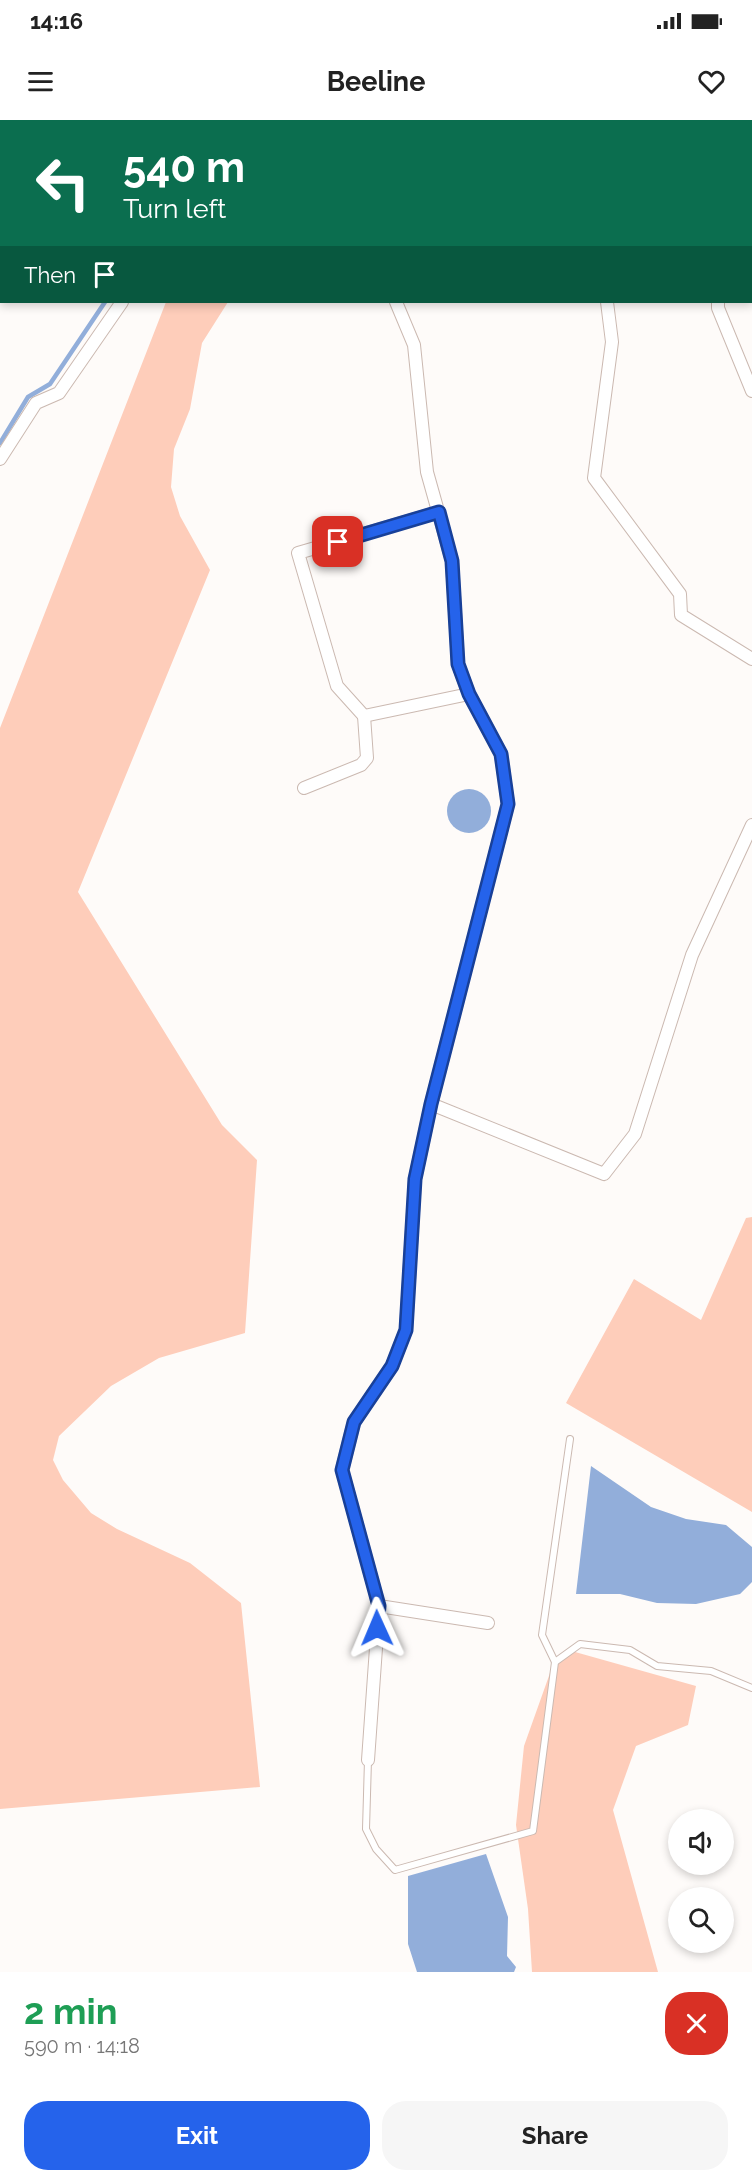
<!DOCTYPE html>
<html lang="en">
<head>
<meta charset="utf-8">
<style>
  body { margin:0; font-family:Raleway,sans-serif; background:#f6f6f6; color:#222; height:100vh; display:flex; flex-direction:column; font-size:22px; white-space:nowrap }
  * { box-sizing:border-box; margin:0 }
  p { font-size:20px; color:#767676 }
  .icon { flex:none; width:33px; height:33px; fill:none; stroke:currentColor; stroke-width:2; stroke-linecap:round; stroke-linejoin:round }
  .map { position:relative; height:1852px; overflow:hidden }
  .sheet { display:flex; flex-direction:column; background:#fff; flex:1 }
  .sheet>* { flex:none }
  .banner { position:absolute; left:0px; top:0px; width:753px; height:183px; box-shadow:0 3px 9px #0003; background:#0b6e4f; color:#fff; overflow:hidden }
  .controls { position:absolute; left:668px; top:1689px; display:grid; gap:12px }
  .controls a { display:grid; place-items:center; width:66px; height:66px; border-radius:50%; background:#fff; box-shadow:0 3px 9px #0003; font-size:30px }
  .pin { position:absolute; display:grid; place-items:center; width:51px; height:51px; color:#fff; margin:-26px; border-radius:12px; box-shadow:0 3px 9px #0006 }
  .me { position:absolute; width:66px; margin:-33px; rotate:359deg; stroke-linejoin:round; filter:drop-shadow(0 0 4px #0008) }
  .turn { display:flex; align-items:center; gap:21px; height:126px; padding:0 24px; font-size:27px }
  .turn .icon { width:78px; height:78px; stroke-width:2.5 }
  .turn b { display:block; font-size:42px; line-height:51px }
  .then { display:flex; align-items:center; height:57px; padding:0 24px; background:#0003; gap:12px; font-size:22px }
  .round { display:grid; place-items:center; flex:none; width:63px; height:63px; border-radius:24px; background:#f6f6f6 }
  .summary { display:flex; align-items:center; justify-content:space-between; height:102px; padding:0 24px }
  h1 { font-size:36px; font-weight:700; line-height:45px; color:#1e9e55 }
  .action { display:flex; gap:12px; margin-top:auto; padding:12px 24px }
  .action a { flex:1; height:69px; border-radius:24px; background:#2563eb; color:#fff; font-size:24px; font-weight:700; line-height:69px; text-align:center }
  .action a+a { background:#f6f6f6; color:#222 }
  .status { display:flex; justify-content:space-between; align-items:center; height:42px; padding:0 30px; background:#fff; direction:ltr }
  .status svg { height:16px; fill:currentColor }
  header { display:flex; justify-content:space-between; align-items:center; height:78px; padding:0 24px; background:#fff; font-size:27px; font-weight:700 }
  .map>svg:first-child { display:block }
  .green { fill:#fecdba }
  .water { fill:#92aeda }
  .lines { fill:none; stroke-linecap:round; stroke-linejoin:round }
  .stream { stroke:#92aeda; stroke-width:4.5 }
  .service-casing { stroke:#cbb9b1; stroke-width:8 }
  .minor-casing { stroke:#cbb9b1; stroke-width:14 }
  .tertiary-casing { stroke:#cbb9b1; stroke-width:17 }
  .primary-casing { stroke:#cbb9b1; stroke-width:22 }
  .service { stroke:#fff; stroke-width:6 }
  .minor { stroke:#fff; stroke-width:12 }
  .tertiary { stroke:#fff; stroke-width:15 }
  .primary { stroke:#fff; stroke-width:20 }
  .route-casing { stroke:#184099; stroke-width:15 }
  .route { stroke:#2563eb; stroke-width:10 }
</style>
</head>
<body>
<div class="status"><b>14:16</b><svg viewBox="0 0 49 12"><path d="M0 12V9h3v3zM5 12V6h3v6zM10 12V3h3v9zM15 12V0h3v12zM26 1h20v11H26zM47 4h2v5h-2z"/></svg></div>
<header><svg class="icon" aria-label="menu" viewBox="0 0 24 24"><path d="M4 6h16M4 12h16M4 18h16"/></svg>Beeline<svg class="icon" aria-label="heart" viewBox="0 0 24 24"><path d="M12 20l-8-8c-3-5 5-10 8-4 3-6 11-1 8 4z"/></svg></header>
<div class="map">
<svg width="752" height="1852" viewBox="0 0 752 1852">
  <rect width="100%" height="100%" fill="#fefbf9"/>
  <g class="green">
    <polygon points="166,182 228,182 202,223 190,289 174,329 171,367 180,396 210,450 78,772 222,1005 257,1040 245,1213 159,1238 111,1266 59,1316 53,1340 63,1360 91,1393 117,1409 190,1443 241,1483 260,1667 0,1689 0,608"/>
    <polygon points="752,1097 752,1392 566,1283 634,1159 701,1200 746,1098"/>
    <polygon points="568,1530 696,1566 688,1605 636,1626 613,1690 658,1852 532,1852 528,1789 516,1705 524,1626 555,1539"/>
  </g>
  <g class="water">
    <circle cx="469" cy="691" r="22"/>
    <polygon points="591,1346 651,1387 686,1399 726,1405 752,1427 752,1462 740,1474 696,1484 657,1483 620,1474 576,1474"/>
    <polygon points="486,1734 508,1797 507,1836 516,1847 514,1852 417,1852 408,1824 408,1756"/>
  </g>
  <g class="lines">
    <g class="stream">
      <polyline points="213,2 214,0"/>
      <polyline points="0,323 28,277 50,264 105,182"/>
    </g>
    <defs>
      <g id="service">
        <polyline points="555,1542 542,1515 570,1319"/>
        <polyline points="368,1640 366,1709 376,1729 395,1750 533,1711 555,1542 580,1524 630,1530 657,1546 711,1551 752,1568"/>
      </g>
      <g id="minor">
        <polyline points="352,0 353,2"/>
        <polyline points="583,0 584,2"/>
        <polyline points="227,2 228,0"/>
        <polyline points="607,182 612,222 594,358 680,474 681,495 752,539"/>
        <polyline points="718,182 718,188 752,271"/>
        <polyline points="0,339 36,283 59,273 122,182"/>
        <polyline points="364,596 337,566 298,433 439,392"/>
        <polyline points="304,668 361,645 367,638 364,596 469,574"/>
        <polyline points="431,984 604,1054 635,1014 692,835 752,705"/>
        <polyline points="379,1486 488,1503"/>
        <polyline points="368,1640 379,1486 342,1350 354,1302 392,1246 406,1210 415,1059 431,984 508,684 501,634 469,574 458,544 452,441 427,352 414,225 396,182"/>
      </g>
      <g id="tertiary">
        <polyline points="643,0 644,2"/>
        <polyline points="752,149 752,150"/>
      </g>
      <g id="primary">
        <polyline points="722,0 723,2"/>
        <polyline points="750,0 752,2"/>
      </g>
    </defs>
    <use href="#service" class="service-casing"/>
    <use href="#minor" class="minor-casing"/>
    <use href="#tertiary" class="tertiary-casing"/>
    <use href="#primary" class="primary-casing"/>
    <use href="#service" class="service"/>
    <use href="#minor" class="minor"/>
    <use href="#tertiary" class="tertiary"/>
    <use href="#primary" class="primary"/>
  </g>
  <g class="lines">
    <defs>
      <polyline id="route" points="338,422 439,392 452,441 458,544 469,574 501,634 508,684 431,984 415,1059 406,1210 392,1246 354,1302 342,1350 379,1486 377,1508"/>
    </defs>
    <use href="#route" class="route-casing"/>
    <use href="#route" class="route"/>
  </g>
</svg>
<div class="controls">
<a><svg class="icon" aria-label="sound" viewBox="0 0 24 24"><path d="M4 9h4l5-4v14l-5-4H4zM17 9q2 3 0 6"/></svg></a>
<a><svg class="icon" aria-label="search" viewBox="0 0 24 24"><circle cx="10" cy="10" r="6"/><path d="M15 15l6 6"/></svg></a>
</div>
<div class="pin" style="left:338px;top:422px;background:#d93025"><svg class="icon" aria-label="arrive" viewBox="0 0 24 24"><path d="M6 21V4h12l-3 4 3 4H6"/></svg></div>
<svg class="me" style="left:377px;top:1508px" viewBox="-20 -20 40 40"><path d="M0-17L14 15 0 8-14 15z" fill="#2563eb" stroke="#fff" stroke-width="4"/></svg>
<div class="banner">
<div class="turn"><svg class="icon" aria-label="left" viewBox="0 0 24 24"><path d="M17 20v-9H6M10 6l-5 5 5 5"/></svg><div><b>540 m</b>Turn left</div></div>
<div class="then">Then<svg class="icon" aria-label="arrive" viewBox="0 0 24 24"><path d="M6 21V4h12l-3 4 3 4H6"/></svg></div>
</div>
</div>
<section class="sheet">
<div class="summary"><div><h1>2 min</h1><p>590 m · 14:18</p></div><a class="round" style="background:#d93025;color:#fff"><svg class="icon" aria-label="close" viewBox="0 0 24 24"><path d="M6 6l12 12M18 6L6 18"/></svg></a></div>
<div class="action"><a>Exit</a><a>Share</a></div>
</section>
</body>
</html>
